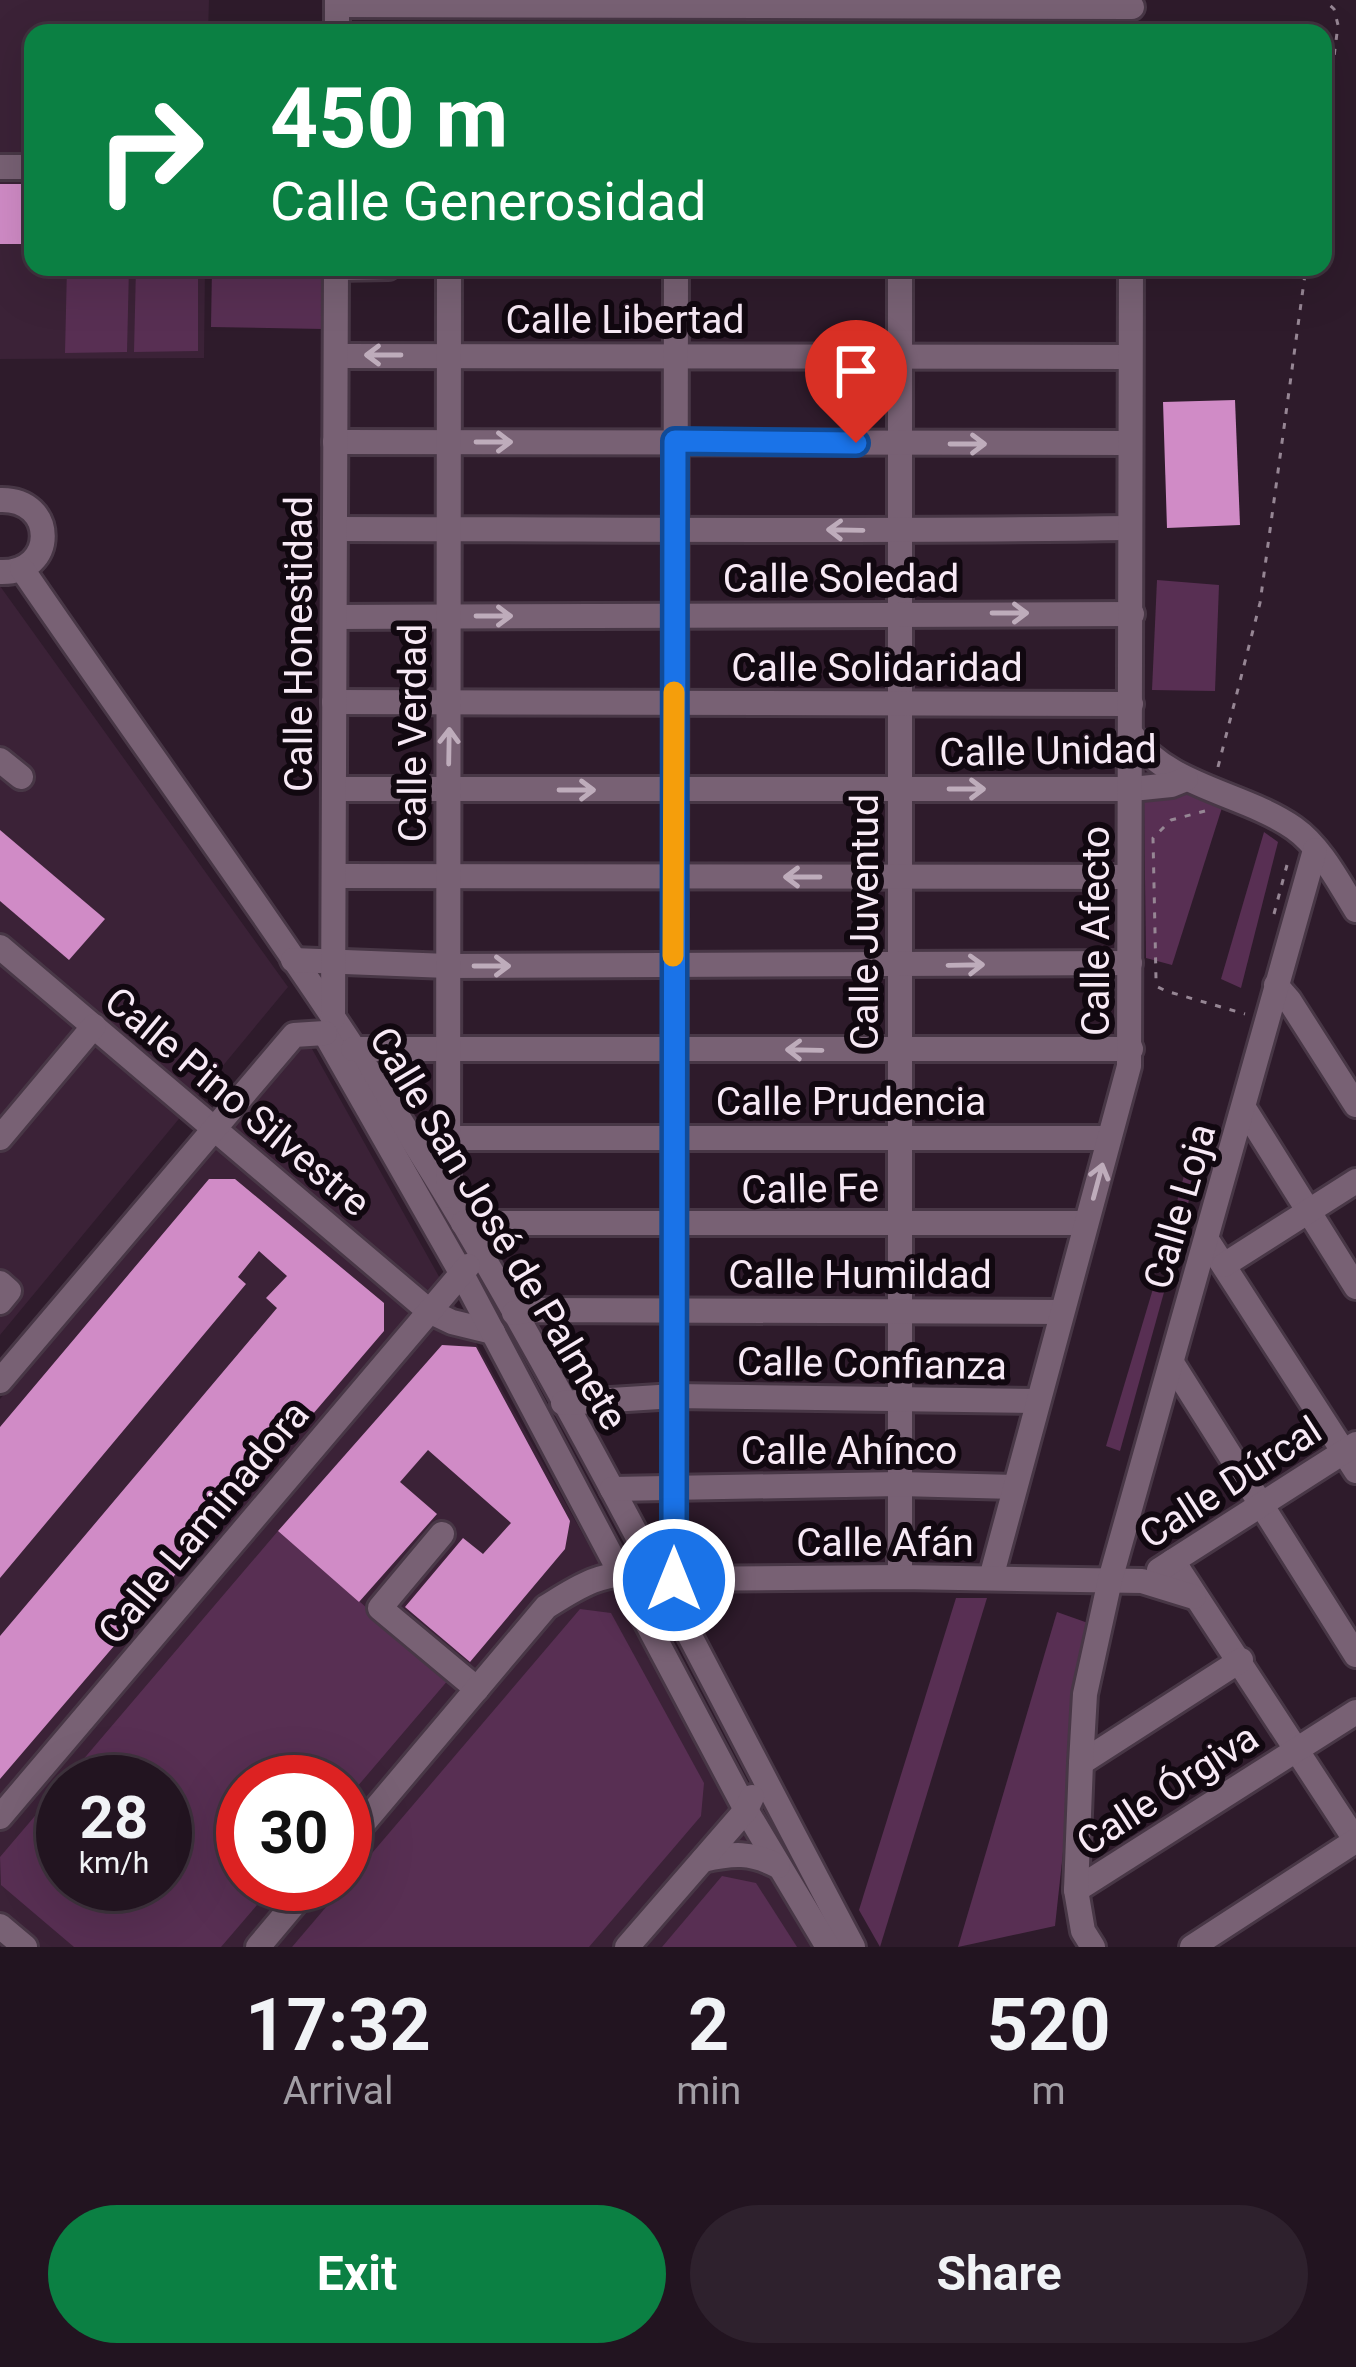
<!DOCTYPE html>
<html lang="en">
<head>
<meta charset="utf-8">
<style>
  body { margin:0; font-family:Roboto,sans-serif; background:#2e212d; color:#f1f3f6; height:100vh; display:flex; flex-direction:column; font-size:45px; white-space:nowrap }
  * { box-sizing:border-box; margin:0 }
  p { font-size:39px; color:#a29ea5 }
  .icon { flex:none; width:66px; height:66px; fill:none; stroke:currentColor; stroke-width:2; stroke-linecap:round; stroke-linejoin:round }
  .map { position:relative; height:1947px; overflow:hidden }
  .details { display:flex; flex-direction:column; background:#221420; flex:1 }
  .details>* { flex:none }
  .banner { position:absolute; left:24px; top:24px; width:1308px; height:252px; border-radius:24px; box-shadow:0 12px 48px #0002,0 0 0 3px #3f333e; background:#0b8043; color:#fff; overflow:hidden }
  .speed { position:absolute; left:36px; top:1755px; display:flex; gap:24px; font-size:60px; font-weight:700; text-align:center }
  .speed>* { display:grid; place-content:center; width:156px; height:156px; border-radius:50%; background:#221420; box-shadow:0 12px 48px #0002,0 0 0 3px #3f333e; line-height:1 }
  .speed small { font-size:30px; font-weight:400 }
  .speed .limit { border:18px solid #d22; background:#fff; color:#111 }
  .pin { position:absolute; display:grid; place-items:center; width:102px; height:102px; color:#fff; margin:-123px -51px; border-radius:50% 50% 50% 0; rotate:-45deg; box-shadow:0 0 12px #0007 }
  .pin .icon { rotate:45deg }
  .me { position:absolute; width:132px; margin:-66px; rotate:0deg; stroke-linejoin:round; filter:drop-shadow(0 0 9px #0008) }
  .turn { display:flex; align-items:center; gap:42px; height:252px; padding:0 48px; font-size:54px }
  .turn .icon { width:156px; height:156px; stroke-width:2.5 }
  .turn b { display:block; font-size:84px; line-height:102px }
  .eta { display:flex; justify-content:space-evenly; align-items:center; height:204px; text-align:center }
  .eta b { font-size:72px; font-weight:700; line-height:84px }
  .cta { display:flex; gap:24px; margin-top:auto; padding:24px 48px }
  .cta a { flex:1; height:138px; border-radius:72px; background:#0b8043; color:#fff; font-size:48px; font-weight:700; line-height:138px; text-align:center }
  .cta a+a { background:#2e212d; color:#f1f3f6 }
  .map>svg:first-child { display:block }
  .built { fill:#3b2237; fill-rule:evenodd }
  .green { fill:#582f53 }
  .building { fill:#d08bc6 }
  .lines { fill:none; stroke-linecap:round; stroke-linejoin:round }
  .minor-casing { stroke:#483746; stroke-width:30 }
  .path { stroke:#968694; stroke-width:3; stroke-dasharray:6 9; stroke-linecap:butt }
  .minor { stroke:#786174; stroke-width:24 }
  .oneway { stroke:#beacbb }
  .route-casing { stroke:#114b97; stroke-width:30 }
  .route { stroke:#1a73e8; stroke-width:21 }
  .slow { stroke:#f59e0b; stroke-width:21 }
  .labels { text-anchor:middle; stroke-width:12; stroke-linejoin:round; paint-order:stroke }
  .street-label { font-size:39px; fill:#f7e9f5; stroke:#110810 }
</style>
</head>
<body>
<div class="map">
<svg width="1356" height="1947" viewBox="0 0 1356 1947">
  <rect width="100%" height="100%" fill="#2e1b2b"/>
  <g class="built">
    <polygon points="0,0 209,0 208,33 33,33 33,267 205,267 204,358 0,359"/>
    <polygon points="0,586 288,987 0,1335"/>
    <path d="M307,1040L813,1947H0V1399ZM63,1782H165V1884H63ZM243,1782H345V1884H243Z"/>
  </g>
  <g class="green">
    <polygon points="67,267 129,267 127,352 65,353"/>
    <polygon points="136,267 198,267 198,351 134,352"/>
    <polygon points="212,267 323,267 323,329 211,327"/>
    <polygon points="1157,580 1219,585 1215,691 1152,690"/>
    <polygon points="1181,795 1226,795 1172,965 1146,958 1144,798"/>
    <polygon points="1264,832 1278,842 1241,988 1221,979"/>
    <polygon points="1192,1146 1203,1148 1169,1274 1158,1272"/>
    <polygon points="1155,1282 1166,1285 1120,1451 1106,1446"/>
    <polygon points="278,1531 449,1679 345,1801 345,1782 243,1782 243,1884 275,1884 221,1947 74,1947 1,1885 0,1857 63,1783 63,1884 165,1884 165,1782 64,1782"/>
    <polygon points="956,1598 987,1598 880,1947 859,1910"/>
    <polygon points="580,1609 611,1613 704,1783 701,1816 589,1947 292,1947"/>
    <polygon points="1057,1612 1088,1623 1055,1926 958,1947"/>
    <polygon points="722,1876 756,1883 797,1947 662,1947"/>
  </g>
  <g class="building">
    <rect x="0" y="184" width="33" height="60"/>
    <polygon points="1235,400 1240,525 1167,528 1163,402"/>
    <polygon points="0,830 105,919 69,960 0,901"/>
    <polygon points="209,1179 235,1179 384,1303 384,1331 0,1779 0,1636 277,1308 266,1298 287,1276 259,1251 238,1277 246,1284 0,1578 0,1427"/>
    <polygon points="442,1345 476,1347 570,1521 565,1549 470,1662 405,1607 463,1538 483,1554 511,1523 428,1450 400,1482 437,1514 359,1602 278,1531"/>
  </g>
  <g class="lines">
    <defs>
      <g id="minor">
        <polyline points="337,5 1132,7"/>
        <polyline points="337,33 337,0"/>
        <polyline points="0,167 33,167"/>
        <polyline points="900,267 900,1577"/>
        <polyline points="336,268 388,267"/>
        <polyline points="336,356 1130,357"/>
        <polyline points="335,442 1130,443"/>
        <path d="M0,500C57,498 57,574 0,572"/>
        <path d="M335,529C600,529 865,532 1130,528"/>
        <path d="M22,569C171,787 331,999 465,1226C603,1461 725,1706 853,1947"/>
        <polyline points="335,617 1132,614"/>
        <polyline points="334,702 1131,704"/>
        <path d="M1132,735C1168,787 1244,793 1294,828C1321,847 1339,883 1356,910"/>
        <polyline points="0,760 21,777"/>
        <polyline points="334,789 1132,789 1171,785 1186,779"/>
        <polyline points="334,876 1129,877"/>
        <polyline points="0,947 429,1311 452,1322 493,1332"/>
        <polyline points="293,960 448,966 1130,963"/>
        <polyline points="1276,985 1289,1000 1356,1105"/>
        <polyline points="333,1018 336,267"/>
        <polyline points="327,1037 463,1276 746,1810 828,1947"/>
        <polyline points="353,1049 1131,1049"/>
        <polyline points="1244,1108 1356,1287"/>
        <polyline points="0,1138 94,1026"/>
        <polyline points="448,1138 1109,1138"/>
        <polyline points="448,1196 449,267"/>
        <polyline points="463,1223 1086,1223"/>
        <polyline points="1207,1240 1356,1471"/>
        <polyline points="1224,1265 1356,1181"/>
        <polyline points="0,1283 9,1291 0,1302"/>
        <polyline points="514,1313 533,1310 1061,1312"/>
        <polyline points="1172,1363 1356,1655"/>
        <polyline points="0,1381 294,1035 325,1033"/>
        <polyline points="563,1403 675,1396 1037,1401"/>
        <polyline points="612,1489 900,1484 1015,1487"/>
        <polyline points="442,1534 380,1608 477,1689"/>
        <polyline points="1173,1561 1356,1841"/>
        <polyline points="1159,1570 1356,1444"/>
        <polyline points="991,1578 1129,1066 1131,267"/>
        <polyline points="674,1579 676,267"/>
        <polyline points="663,1583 674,1579 900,1577 1142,1581 1194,1597"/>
        <polyline points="1081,1763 1241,1660"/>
        <polyline points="0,1817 468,1266"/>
        <path d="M345,1845L546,1607C572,1591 603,1569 635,1576"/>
        <path d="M703,1860C733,1853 751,1852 778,1866"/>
        <polyline points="1076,1890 1356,1712"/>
        <polyline points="0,1926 25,1947"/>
        <polyline points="258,1947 311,1884"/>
        <polyline points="627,1947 746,1810 752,1797"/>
        <polyline points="1093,1947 1083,1931 1076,1890 1081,1763 1085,1694 1110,1580 1315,850"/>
        <polyline points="1192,1947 1355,1841"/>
      </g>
    </defs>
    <use href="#minor" class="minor-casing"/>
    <g class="path">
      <polyline points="1323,144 1338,25 1334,9 1324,0"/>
      <polyline points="1218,767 1260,603 1306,267"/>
      <polyline points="1205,811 1171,820 1153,838 1156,979 1158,987 1166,991 1245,1014"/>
      <polyline points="1274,914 1287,865"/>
    </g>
    <use href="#minor" class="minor"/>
  </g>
  <defs><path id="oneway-shaft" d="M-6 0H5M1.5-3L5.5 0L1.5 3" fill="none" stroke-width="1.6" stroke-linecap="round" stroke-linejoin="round" transform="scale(3)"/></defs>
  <g class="oneway">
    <use href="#oneway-shaft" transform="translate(383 355) rotate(180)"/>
    <use href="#oneway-shaft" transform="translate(494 442)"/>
    <use href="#oneway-shaft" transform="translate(968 444)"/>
    <use href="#oneway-shaft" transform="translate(845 530) rotate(-179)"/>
    <use href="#oneway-shaft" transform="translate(1010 613)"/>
    <use href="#oneway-shaft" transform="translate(494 616)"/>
    <use href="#oneway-shaft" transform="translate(449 746) rotate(-89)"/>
    <use href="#oneway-shaft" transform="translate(967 789)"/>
    <use href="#oneway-shaft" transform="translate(577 790)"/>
    <use href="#oneway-shaft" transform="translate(802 877) rotate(-180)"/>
    <use href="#oneway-shaft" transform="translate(966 965) rotate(-1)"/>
    <use href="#oneway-shaft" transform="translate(492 966)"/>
    <use href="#oneway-shaft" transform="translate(804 1050) rotate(-179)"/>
    <use href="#oneway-shaft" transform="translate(1098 1181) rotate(-75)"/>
  </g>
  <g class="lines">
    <defs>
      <polyline id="route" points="674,1580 675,441 856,443"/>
    </defs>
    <use href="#route" class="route-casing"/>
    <use href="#route" class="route"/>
    <polyline class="slow" points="673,956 674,692"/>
  </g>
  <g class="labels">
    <g class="street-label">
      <text x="625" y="333">Calle Libertad</text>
      <text x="841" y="592">Calle Soledad</text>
      <text transform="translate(298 644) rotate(-90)" y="14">Calle Honestidad</text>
      <text x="877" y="681">Calle Solidaridad</text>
      <text transform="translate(412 733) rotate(-90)" y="14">Calle Verdad</text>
      <text transform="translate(1048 750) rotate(-1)" y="14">Calle Unidad</text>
      <text transform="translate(864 922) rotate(-90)" y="14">Calle Juventud</text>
      <text transform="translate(1095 931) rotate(-90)" y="14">Calle Afecto</text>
      <text transform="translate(238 1101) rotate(40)" y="14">Calle Pino Silvestre</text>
      <text x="851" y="1115">Calle Prudencia</text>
      <text transform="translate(810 1188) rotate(-1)" y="14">Calle Fe</text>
      <text transform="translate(1179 1206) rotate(-74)" y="14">Calle Loja</text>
      <text transform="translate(499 1228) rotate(59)" y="14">Calle San José de Palmete</text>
      <text x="860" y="1288">Calle Humildad</text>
      <text transform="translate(872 1363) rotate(1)" y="14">Calle Confianza</text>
      <text x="849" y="1464">Calle Ahínco</text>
      <text transform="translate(1230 1482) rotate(-33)" y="14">Calle Dúrcal</text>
      <text transform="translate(203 1522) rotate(-50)" y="14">Calle Laminadora</text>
      <text x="885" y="1556">Calle Afán</text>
      <text transform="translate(1167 1789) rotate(-33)" y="14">Calle Órgiva</text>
    </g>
  </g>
</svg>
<div class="speed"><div>28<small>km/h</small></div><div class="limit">30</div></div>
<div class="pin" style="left:856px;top:443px;background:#d93025"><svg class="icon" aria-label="arrive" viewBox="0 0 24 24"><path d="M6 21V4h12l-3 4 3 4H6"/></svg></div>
<svg class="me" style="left:674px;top:1580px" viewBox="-20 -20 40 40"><circle r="17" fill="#1a73e8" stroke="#fff" stroke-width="3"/><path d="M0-11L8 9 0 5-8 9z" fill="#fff"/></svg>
<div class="banner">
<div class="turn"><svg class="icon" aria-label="right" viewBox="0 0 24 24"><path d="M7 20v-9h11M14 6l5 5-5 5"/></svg><div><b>450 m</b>Calle Generosidad</div></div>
</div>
</div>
<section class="details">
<div class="eta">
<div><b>17:32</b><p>Arrival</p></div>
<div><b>2</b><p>min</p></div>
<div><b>520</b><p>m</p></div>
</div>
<div class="cta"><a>Exit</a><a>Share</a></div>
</section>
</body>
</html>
